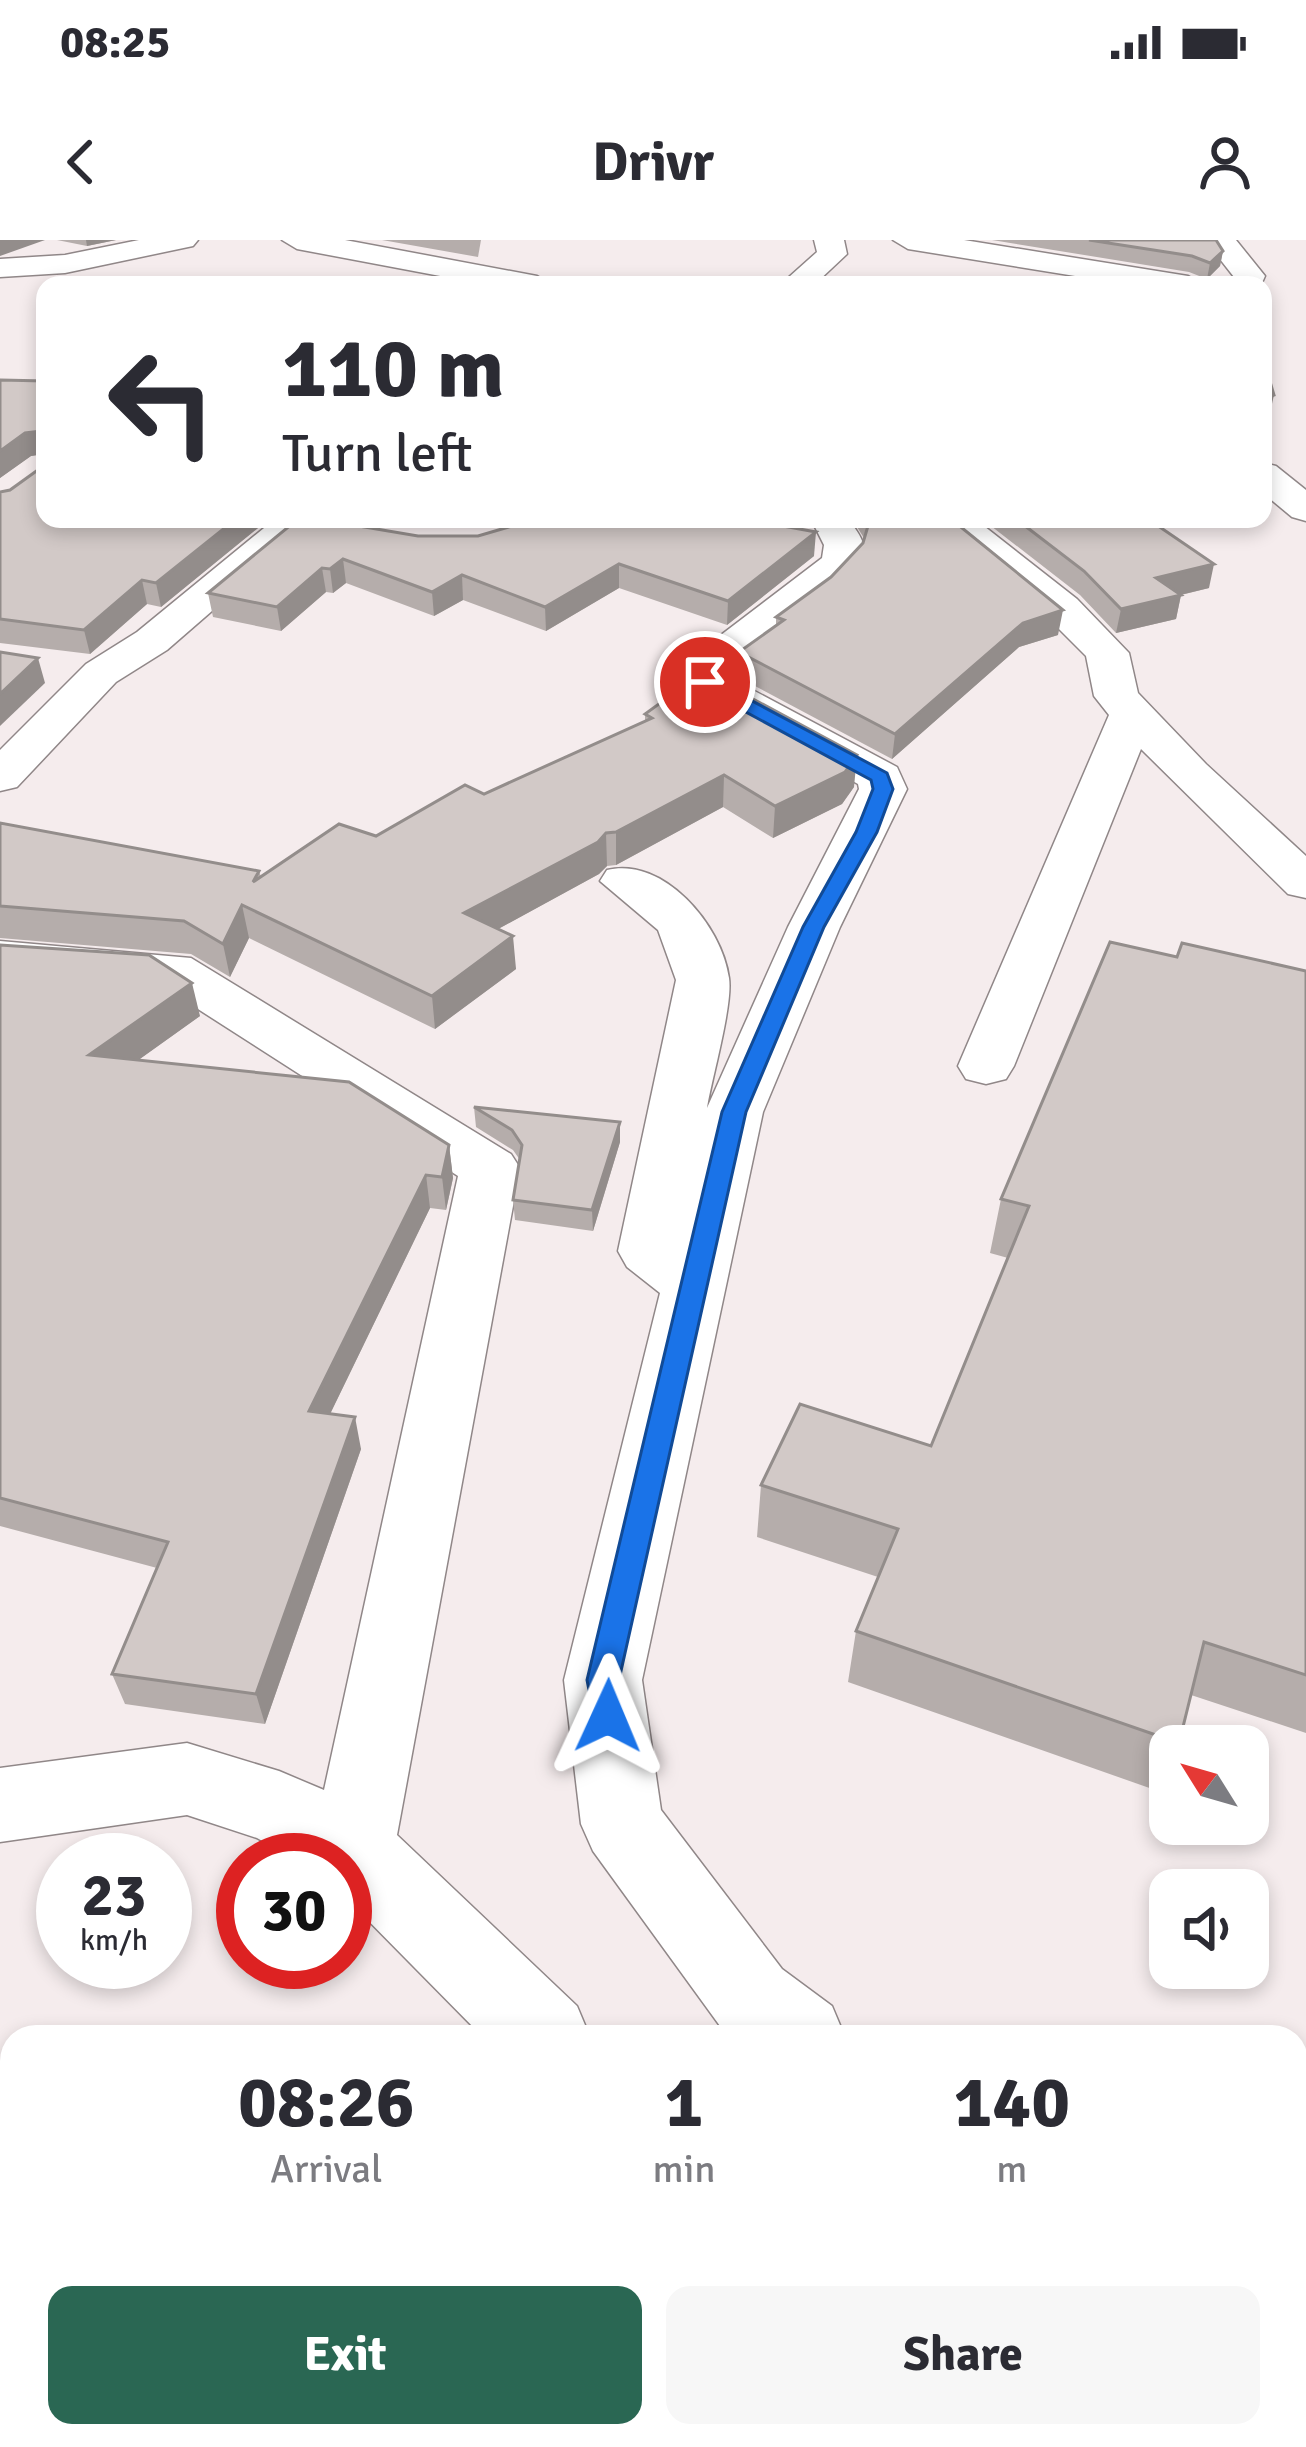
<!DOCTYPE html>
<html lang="en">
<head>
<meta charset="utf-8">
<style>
  body { margin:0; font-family:Signika,sans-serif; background:#f7f7f7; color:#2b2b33; height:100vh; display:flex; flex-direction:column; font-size:45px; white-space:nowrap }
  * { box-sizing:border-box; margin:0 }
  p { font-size:39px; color:#7c7c81 }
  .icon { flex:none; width:66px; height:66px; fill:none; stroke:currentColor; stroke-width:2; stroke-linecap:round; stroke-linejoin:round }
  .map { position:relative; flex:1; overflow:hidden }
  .details { position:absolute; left:0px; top:1785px; width:1308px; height:423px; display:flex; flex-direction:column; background:#fff; border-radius:36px 36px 0 0; box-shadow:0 6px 18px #0003 }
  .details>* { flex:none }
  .guide { position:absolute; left:36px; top:36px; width:1236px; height:252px; border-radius:24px; box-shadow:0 6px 18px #0003; background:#fff; color:#2b2b33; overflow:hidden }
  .needle { width:78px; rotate:307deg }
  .buttons { position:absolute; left:1149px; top:1485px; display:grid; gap:24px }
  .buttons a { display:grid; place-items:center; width:120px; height:120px; border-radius:24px; background:#fff; box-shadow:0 6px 18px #0003; font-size:60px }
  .speed { position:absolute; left:36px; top:1593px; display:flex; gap:24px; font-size:60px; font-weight:700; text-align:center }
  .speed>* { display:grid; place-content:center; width:156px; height:156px; border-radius:50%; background:#fff; box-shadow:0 6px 18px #0003; line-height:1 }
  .speed small { font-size:30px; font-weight:400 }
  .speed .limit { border:18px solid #d22; background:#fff; color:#111 }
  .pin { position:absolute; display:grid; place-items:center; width:102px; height:102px; color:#fff; margin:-51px; border:6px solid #fff; border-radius:50%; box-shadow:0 3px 12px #0007 }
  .me { position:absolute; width:132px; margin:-66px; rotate:1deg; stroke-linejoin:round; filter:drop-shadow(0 0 9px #0008) }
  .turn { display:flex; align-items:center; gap:42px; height:252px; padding:0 48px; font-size:54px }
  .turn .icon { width:156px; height:156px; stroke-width:2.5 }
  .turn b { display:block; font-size:84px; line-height:102px }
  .eta { display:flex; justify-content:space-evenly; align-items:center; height:204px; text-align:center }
  .eta b { font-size:72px; font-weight:700; line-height:84px }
  .action { display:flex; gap:24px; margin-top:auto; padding:24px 48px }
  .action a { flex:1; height:138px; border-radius:24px; background:#2a6753; color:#fff; font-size:48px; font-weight:700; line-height:138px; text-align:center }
  .action a+a { background:#f7f7f7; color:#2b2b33 }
  .status { display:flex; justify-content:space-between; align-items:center; height:84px; padding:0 60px; background:#fff; direction:ltr }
  .status svg { height:33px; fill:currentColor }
  header { display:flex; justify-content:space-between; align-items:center; height:156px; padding:0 48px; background:#fff; font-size:54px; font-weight:700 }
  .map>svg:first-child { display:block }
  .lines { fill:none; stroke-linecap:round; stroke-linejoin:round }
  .highway-tunnel { stroke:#cec6c7; stroke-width:90; stroke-dasharray:90 45; stroke-linecap:butt }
  .minor-casing { stroke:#908788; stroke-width:3 }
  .minor { fill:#fff; fill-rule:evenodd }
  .wall { fill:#b5adab }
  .shaded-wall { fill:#938d8b }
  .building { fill:#d2c9c7; stroke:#938d8b; stroke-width:3 }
  .route { fill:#1a73e8; stroke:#114b97; stroke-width:3 }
</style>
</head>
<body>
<div class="status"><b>08:25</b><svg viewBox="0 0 49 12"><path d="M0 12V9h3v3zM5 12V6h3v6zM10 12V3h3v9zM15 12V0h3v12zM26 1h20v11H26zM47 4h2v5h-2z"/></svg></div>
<header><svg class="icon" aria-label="back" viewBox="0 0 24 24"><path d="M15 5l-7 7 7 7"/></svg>Drivr<svg class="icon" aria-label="person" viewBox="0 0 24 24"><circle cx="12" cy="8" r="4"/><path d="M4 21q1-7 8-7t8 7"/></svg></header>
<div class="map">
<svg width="1306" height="2207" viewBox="0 0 1306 2207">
  <rect width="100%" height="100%" fill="#f5eced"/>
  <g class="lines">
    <g class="highway-tunnel">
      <polyline points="1296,1868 1306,1861"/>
      <polyline points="1296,2050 1306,2042"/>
      <polyline points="855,2207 869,2196"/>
      <polyline points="1104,2207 1117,2196"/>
    </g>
    <defs>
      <g id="minor">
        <polygon points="139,0 198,0 193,6 65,33 0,37 0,19 65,15"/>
        <polygon points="282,0 345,0 537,36 552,45 488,45 297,9"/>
        <polygon points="814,0 844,0 847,14 814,45 780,45 817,12"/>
        <polygon points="893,0 964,0 1188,36 1203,45 1131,45 908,9"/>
        <polygon points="1205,0 1236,0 1265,36 1261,45 1231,45 1234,37"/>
        <polygon points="1263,223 1276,226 1306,250 1306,281 1292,277 1263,253"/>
        <polygon points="275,279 318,279 167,410 116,442 17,547 0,551 0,510 86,424 137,392"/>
        <path d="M811,279H849C853,286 862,297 863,304C870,337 752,405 730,438L897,527L907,549L840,687L763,872L642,1440L661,1570L782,1729L832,1766L845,1797H728L593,1611L581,1584L564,1440L660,1053L627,1027L618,1011L676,740L658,690L600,641L607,630C663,616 722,685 729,738C733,765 712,837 707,868L788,687L859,549L858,544L689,451L683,442L717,398L822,318L824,305Z"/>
        <polygon points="887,279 975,279 1077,359 1129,413 1138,453 1206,524 1306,616 1306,658 1288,654 1141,509 1014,826 1006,839 986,844 966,839 958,826 1109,475 1094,456 1086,416 1047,377 946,295 892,287"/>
        <polygon points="0,701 191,718 511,914 520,928 397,1595 577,1766 590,1797 483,1797 345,1657 345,1620 296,1620 257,1598 187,1575 0,1602 0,1528 187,1503 279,1531 324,1550 458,936 159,744 0,733"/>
        <polygon points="1296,1900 1306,1903 1306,1997 1296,1994"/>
        <polygon points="956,2196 1066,2196 1070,2207 960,2207"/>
      </g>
    </defs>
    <use href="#minor" class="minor-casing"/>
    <use href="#minor" class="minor"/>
  </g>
  <g class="wall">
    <polygon points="57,0 116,0 87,6"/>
    <polygon points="382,0 481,0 478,17"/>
    <polygon points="992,0 1216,0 1223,11 1220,26 1207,39 1189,32"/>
    <polygon points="0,140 269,279 161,367 147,364 90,414 0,403 0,252 10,250 42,227 42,214 31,216 0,238"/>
    <polygon points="379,279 506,279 493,285 454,288"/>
    <polygon points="852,279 951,279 1058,395 1019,407 892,519 738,437 739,412 776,386 776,377 831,337 863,303 864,298"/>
    <polygon points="982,279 1148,279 1209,348 1181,355 1176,379 1116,393 1080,355"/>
    <polygon points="418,296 478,296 814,316 727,385 619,348 546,391 463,360 434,376 346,343 333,353 326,352 281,391 213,377 208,353"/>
    <polygon points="645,474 854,547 842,564 773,598 723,567 616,625 607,626 599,634 498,689 516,729 435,789 249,698 230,737 191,714 0,698 0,583 259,631 261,637 376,596 484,554 645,482"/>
    <polygon points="0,705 200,776 138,820 449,905 453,938 446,970 430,968 330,1174 361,1209 265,1484 125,1464 112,1434 157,1328 0,1286"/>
    <polygon points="1177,717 1306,731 1306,1493 1191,1455 1179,1503 1178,1506 1170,1506 1170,1523 1158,1551 848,1442 856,1391 878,1337 757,1297 761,1245 931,1206 1008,1018 990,1013 1001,959"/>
    <polygon points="474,867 620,882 620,902 593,991 515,980 513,960 520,920 513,910 476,887"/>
  </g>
  <g class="shaded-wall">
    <polygon points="0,0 45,0 0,16"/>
    <polygon points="86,0 116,0 87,6"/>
    <polygon points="1223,11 1220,26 1207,39 1210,23"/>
    <polygon points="1274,155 1269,177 1263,180 1263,159"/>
    <polygon points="42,191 45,214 31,216 0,238 0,211 25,193"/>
    <polygon points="236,279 269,279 161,367 156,343"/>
    <polygon points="453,279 506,279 493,285 454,288"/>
    <polygon points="816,292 814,316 727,385 728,361"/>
    <polygon points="343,319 346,343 333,353 330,329"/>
    <polygon points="619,324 619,348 546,391 545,367"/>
    <polygon points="1214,324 1209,348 1151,362 1156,338"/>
    <polygon points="322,328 326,352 281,391 277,367"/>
    <polygon points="462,335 463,360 434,376 432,352"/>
    <polygon points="142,340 147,364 90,414 84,390"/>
    <polygon points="1181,355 1176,379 1116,393 1121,369"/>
    <polygon points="1063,370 1058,395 1019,407 892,519 895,494 1023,383"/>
    <polygon points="38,418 45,443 0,486 0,454"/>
    <polygon points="857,515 854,547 842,564 773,598 775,566"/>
    <polygon points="724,535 723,567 616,625 616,592"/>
    <polygon points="606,593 607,626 599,634 467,706 464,673"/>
    <polygon points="242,665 249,698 230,737 223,704"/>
    <polygon points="513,696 516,729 435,789 432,756"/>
    <polygon points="192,743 200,776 98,849 89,815"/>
    <polygon points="620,882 620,902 593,991 592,970"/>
    <polygon points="449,905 453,938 446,970 442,937"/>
    <polygon points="426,935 430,968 316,1203 309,1171"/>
    <polygon points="355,1177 361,1209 265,1484 256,1454"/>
  </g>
  <g class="building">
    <polygon points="1089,0 1216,0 1223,11 1210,23 1192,16"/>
    <polygon points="1263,118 1274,155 1263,159"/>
    <polygon points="0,140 45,141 45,279 236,279 156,343 142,340 84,390 0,379 0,252 10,250 42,227 42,191 25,193 0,211"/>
    <polygon points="298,279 317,279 418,296 478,296 536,279 744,279 816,292 728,361 619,324 545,367 462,335 432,352 343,319 330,329 322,328 277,367 208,353"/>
    <polygon points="870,279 951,279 1063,370 1023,383 895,494 739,412 784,380 776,377 831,337 863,303"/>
    <polygon points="1016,279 1148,279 1214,324 1156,338 1181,355 1121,369 1084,331"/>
    <polygon points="0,412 38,418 0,454"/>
    <polygon points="703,432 857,515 845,532 775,566 724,535 616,592 606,593 598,602 464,673 513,696 432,756 242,665 223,704 184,681 0,666 0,583 259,631 253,642 339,584 376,596 465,545 484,554 652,478 645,474"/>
    <polygon points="1110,702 1177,717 1182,703 1306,731 1306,1435 1204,1402 1179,1503 856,1391 898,1289 761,1245 800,1164 931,1206 1029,966 1001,959"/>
    <polygon points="0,705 149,715 192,743 89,815 349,842 449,905 442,937 426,935 309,1171 355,1177 256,1454 112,1434 168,1302 0,1258"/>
    <polygon points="474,867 620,882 592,970 513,960 522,905 512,890"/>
  </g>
  <polygon class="route" points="698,439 711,439 887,533 893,549 877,592 824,687 746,872 619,1440 624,1476 619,1486 608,1491 596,1486 587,1440 722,872 803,687 856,592 873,549 871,540 698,446"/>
</svg>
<div class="buttons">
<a><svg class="needle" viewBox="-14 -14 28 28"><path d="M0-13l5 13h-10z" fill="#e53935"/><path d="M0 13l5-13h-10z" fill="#7c7c81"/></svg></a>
<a><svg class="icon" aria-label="sound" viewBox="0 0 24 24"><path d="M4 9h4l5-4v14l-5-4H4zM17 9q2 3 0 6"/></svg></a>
</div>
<div class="speed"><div>23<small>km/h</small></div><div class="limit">30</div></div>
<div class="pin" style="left:705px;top:442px;background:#d93025"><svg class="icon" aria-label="arrive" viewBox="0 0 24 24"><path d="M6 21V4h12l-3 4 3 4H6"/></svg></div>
<svg class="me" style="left:608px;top:1476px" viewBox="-20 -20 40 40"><path d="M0-17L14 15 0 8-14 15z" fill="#1a73e8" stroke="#fff" stroke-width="4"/></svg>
<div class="guide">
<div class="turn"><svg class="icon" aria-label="left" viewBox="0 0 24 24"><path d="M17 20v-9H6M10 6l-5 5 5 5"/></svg><div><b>110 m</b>Turn left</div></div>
</div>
<section class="details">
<div class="eta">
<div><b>08:26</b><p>Arrival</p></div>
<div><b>1</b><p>min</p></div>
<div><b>140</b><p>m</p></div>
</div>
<div class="action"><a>Exit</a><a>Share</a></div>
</section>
</div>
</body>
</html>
